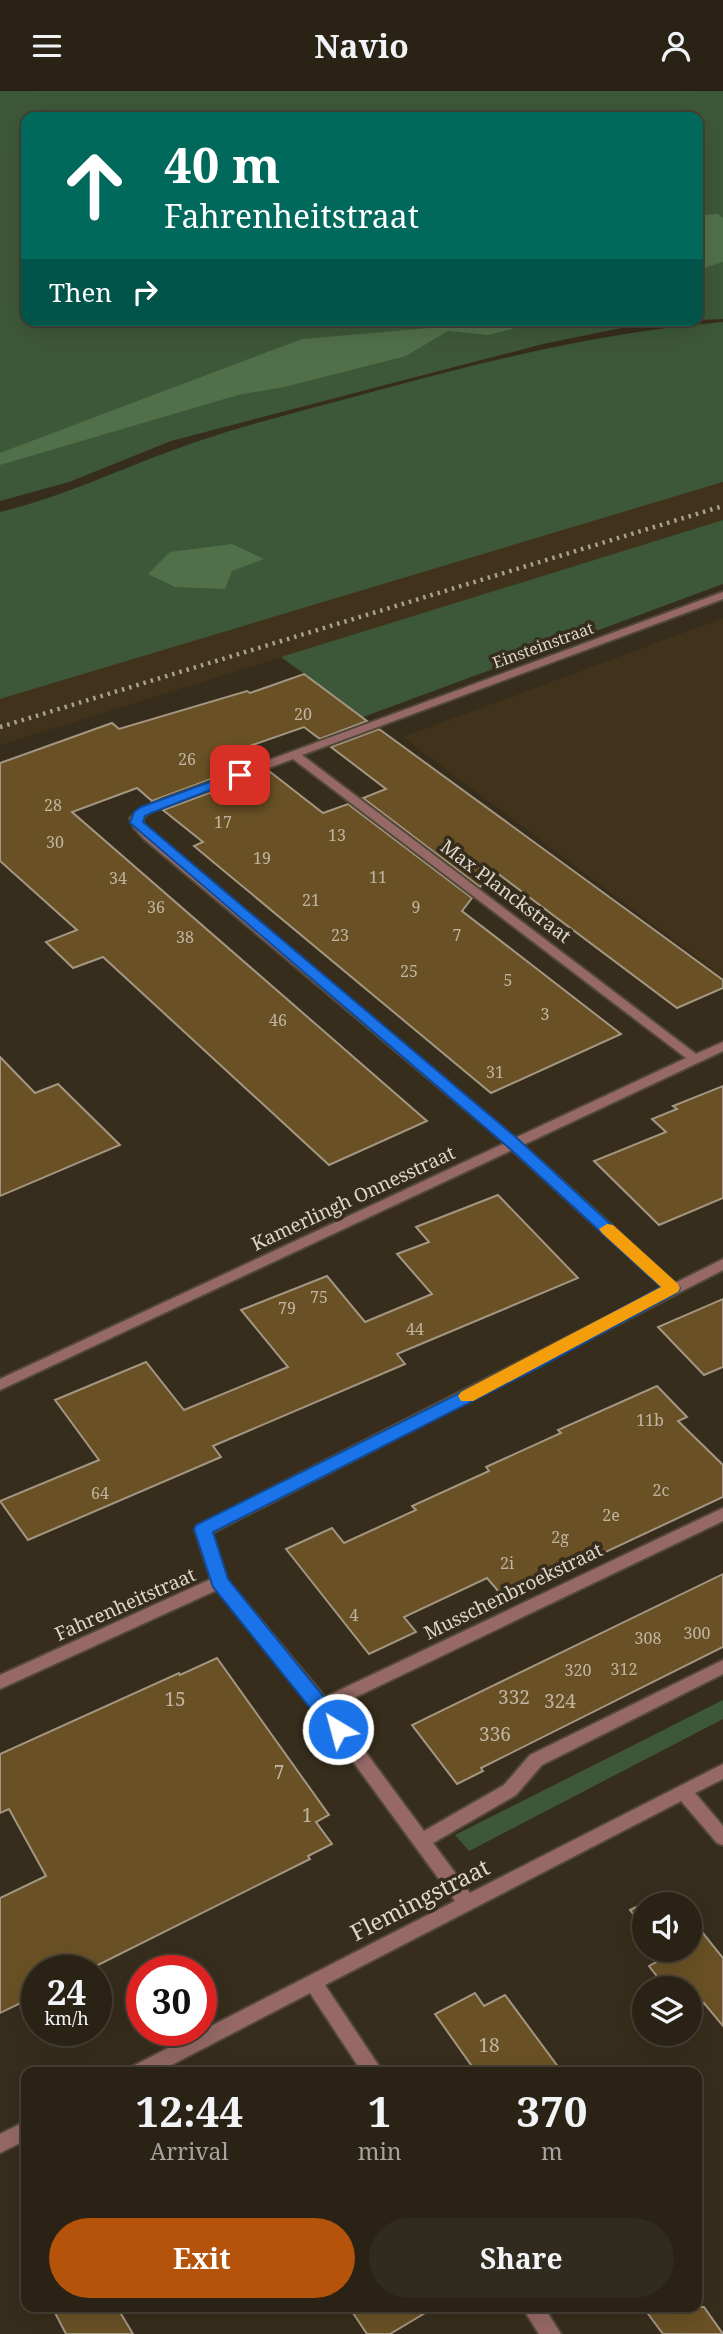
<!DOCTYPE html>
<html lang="en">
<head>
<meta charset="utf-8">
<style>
  body { margin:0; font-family:"Noto Serif",serif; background:#312a1e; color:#f1f3f6; height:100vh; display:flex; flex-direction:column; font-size:26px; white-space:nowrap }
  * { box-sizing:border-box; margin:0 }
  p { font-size:23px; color:#a5a4a0 }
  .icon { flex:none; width:38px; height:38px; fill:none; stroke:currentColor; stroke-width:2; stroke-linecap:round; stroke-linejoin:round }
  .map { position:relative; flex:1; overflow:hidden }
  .drawer { position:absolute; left:21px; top:1976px; width:681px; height:245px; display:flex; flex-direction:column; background:#292215; border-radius:14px; box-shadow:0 7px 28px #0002,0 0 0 2px #453f34 }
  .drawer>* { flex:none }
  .hud { position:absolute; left:21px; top:21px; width:682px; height:214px; border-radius:14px; box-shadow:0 7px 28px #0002,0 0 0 2px #453f34; background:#00695c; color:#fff; overflow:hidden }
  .buttons { position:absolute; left:632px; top:1801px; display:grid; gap:14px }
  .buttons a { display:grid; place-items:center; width:70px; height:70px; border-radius:50%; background:#292215; box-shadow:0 7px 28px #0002,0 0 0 2px #453f34; font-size:35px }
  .speed { position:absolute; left:21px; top:1864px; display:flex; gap:14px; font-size:35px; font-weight:700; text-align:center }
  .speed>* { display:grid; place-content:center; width:91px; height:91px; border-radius:50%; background:#292215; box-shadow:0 7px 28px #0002,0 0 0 2px #453f34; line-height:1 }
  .speed small { font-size:18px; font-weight:400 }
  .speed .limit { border:10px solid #d22; background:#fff; color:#111 }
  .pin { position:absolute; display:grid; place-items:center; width:60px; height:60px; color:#fff; margin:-30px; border-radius:14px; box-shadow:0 4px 10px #0006 }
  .me { position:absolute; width:77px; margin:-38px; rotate:323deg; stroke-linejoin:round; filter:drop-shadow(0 0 5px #0008) }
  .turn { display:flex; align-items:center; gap:24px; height:147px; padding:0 28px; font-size:32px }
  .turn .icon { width:91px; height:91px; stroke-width:2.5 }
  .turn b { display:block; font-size:49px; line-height:60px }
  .then { display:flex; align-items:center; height:66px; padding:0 28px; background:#0003; gap:14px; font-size:26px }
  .eta { display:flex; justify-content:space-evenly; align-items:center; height:119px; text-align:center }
  .eta b { font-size:42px; font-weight:700; line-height:49px }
  .button { display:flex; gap:14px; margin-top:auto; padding:14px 28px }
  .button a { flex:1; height:80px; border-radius:42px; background:#b45309; color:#fff; font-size:28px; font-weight:700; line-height:80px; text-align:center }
  .button a+a { background:#312a1e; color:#f1f3f6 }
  header { display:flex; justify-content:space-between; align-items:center; height:91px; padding:0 28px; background:#292215; font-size:32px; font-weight:700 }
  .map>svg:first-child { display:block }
  .built { fill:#40321b }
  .green { fill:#3d5838 }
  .forest { fill:#50704a }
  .building { fill:#6a5125; stroke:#a39683; stroke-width:2 }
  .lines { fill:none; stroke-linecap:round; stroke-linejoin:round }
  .street-casing { stroke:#514838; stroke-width:4 }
  .street { fill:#966966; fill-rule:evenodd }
  .rail { stroke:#a8a094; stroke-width:4.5; stroke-dasharray:2.5 5; stroke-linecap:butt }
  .route { fill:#1a73e8; stroke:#114b97; stroke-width:2 }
  .slow { fill:#f59e0b }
  .labels { text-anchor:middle; stroke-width:7; stroke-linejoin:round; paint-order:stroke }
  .far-street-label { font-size:16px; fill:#dcd6cc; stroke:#372d1c }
  .number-label { font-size:16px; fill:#c0b5a2 }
  .street-label { font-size:19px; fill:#dcd6cc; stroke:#372d1c }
  .near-number-label { font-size:19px; fill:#c0b5a2 }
  .near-street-label { font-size:23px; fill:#dcd6cc; stroke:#372d1c }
</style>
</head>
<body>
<header><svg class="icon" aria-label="menu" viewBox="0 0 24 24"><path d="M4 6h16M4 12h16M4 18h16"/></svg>Navio<svg class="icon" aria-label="person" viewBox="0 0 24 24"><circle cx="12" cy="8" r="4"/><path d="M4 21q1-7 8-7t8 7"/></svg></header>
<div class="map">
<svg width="723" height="2243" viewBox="0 0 723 2243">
  <rect width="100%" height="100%" fill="#372d1c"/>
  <g class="built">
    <polygon points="723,391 723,429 0,654 0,608"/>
    <polygon points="723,527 723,886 403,646"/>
  </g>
  <g class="green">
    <polygon points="0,0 723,0 723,228 698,229 698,26 26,26 26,229 687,229 626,236 543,253 171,350 69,391 0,410"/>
    <path d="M723,231V391L0,608V421C71,404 136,370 205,348C262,329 321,315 379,299C493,268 605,241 723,231Z"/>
    <polygon points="723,429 723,493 363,626 281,566"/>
    <polygon points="723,1609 723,1628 469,1760 455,1744"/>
  </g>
  <g class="forest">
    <polygon points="718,123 723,127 723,171 698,179 698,124"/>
    <polygon points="450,229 546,229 488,244 448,240 406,265 284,296 238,304 0,374 0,362 302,248 430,237"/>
    <polygon points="232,453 264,468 232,480 225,498 175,496 148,483 170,461"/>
  </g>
  <g class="building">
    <polygon points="304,583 367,630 320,648 304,636 241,658 257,671 152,710 137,697 72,721 427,1030 329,1074 103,866 73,877 46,851 77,839 0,770 0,672 112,632 119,638 247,600 250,602"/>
    <polygon points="379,638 723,889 723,897 677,917 493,779 480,796 363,707 386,698 331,656"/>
    <polygon points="269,680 323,722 348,713 472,807 462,820 621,943 491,1002 194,755 203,751 163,719"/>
    <polygon points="0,966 35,1002 58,993 120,1054 0,1105"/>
    <polygon points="723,995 723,1107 659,1134 594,1070 666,1041 652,1028 677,1018 673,1015"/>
    <polygon points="498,1104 578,1187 397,1263 405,1273 213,1355 221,1366 28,1449 0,1410 99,1369 55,1309 146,1271 184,1319 288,1276 241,1219 327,1185 365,1231 432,1203 397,1163 429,1151 416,1136"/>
    <polygon points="723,1208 723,1276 704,1284 658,1236"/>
    <polygon points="657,1295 687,1326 678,1330 723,1374 723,1406 505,1508 487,1487 404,1526 416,1541 369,1563 286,1458 332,1437 344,1452 416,1419 412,1415 489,1380 486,1376 561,1342 558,1339"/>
    <polygon points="723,1483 723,1556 481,1677 483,1680 457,1693 412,1634"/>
    <polygon points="217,1567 329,1724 316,1731 332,1753 308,1765 310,1768 86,1880 37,1880 37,1904 0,1922 0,1807 46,1785 9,1718 0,1722 0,1663 179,1582 180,1584"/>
    <polygon points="669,1801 679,1813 644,1813 644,1837 630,1819"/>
    <polygon points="690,1826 723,1867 723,1935 704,1912 690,1920 690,1897 666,1897 649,1875 667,1865 661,1858 690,1858"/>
    <polygon points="475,1902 484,1915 505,1904 562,1981 476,1981 435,1923"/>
    <polygon points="52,2216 117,2216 133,2243 66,2243"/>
    <polygon points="349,2216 435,2216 390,2243 367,2243"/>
    <polygon points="643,2216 704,2216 723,2243 663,2243"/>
  </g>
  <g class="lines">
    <defs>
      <g id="street">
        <path d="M723,501V508L302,664L696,963L723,951V960L523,1054L675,1192L723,1168V1179L212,1442L227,1489L325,1606L723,1417V1430L333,1617L424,1740L504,1694L530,1664L723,1569V1583L542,1674L516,1704L433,1752L470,1802L723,1673V1688L695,1702L723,1735V1754L717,1752L681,1710L325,1894L383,1981H362L310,1902L158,1981H130L133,1975L455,1810L316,1620L217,1499L0,1598V1584L211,1488L195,1439L197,1435L664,1197L512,1059L0,1299V1288L505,1052L144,748L134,737L130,727L142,717L161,709ZM293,668L686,967L515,1047L145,736L142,728L150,721Z"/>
        <polygon points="26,2030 26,2049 0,2062 0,2043"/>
        <polygon points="522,2216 544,2216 561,2243 539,2243"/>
      </g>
    </defs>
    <use href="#street" class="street-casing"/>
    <use href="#street" class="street"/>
    <polyline class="rail" points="0,636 723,415"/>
  </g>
  <polygon class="route" points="240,680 246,684 244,686 151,722 145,725 143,731 519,1049 680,1197 678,1201 538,1277 213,1441 228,1488 345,1632 348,1638 345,1643 338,1646 331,1643 213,1496 194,1438 196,1434 526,1269 661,1196 508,1056 130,732 134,721 141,716"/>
  <polygon class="slow" points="607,1133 613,1134 678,1193 680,1197 678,1201 473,1310 461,1310 458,1305 461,1301 661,1196 602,1142 599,1138"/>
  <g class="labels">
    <g class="far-street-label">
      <text transform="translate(543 554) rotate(-20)" y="6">Einsteinstraat</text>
    </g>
    <g class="number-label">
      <text x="303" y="629">20</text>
      <text x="187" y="674">26</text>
      <text x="53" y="720">28</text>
      <text x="223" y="737">17</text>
      <text x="337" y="750">13</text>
      <text x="55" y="757">30</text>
      <text x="262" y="773">19</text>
      <text x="378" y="792">11</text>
      <text x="118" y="793">34</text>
      <text x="311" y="815">21</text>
      <text x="156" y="822">36</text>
      <text x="416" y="822">9</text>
      <text x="340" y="850">23</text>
      <text x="457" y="850">7</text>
      <text x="185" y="852">38</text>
      <text x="409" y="886">25</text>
      <text x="508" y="895">5</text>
      <text x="545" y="929">3</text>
      <text x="278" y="935">46</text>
      <text x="495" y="987">31</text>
      <text x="319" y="1212">75</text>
      <text x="287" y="1223">79</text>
      <text x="415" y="1244">44</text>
      <text x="650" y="1335">11b</text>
      <text x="661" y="1405">2c</text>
      <text x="100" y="1408">64</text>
      <text x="611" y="1430">2e</text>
      <text x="560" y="1452">2g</text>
      <text x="507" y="1478">2i</text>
      <text x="354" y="1530">4</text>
      <text x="697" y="1548">300</text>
      <text x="648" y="1553">308</text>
      <text x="624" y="1584">312</text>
      <text x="578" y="1585">320</text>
    </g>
    <g class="street-label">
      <text transform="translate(506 800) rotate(37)" y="7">Max Planckstraat</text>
      <text transform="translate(353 1107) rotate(-25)" y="7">Kamerlingh Onnesstraat</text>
      <text transform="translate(513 1500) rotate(-26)" y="7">Musschenbroekstraat</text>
      <text transform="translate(125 1513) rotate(-24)" y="7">Fahrenheitstraat</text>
    </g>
    <g class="near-number-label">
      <text x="514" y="1613">332</text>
      <text x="175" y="1615">15</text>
      <text x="560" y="1617">324</text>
      <text x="495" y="1650">336</text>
      <text x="279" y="1688">7</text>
      <text x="307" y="1731">1</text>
      <text x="489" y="1961">18</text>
    </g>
    <g class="near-street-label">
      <text transform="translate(420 1809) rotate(-27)" y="8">Flemingstraat</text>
    </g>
  </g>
</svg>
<div class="buttons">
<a><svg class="icon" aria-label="sound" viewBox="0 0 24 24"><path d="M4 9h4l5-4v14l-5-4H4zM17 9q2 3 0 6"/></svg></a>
<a><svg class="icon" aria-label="layers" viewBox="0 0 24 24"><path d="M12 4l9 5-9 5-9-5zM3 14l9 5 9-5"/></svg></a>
</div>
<div class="speed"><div>24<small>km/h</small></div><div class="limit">30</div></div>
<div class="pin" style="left:240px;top:684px;background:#d93025"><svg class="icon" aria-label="arrive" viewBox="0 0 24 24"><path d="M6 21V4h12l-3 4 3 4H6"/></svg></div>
<svg class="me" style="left:338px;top:1638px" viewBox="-20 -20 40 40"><circle r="17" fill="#1a73e8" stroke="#fff" stroke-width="3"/><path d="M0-11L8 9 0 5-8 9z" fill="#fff"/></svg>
<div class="hud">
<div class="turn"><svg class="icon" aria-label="ahead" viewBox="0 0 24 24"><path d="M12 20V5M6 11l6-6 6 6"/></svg><div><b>40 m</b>Fahrenheitstraat</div></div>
<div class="then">Then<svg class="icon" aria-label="right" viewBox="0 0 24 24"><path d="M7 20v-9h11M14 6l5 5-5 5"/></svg></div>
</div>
<section class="drawer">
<div class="eta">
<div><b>12:44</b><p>Arrival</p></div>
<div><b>1</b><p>min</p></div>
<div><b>370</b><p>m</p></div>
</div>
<div class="button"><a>Exit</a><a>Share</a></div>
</section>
</div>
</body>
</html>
